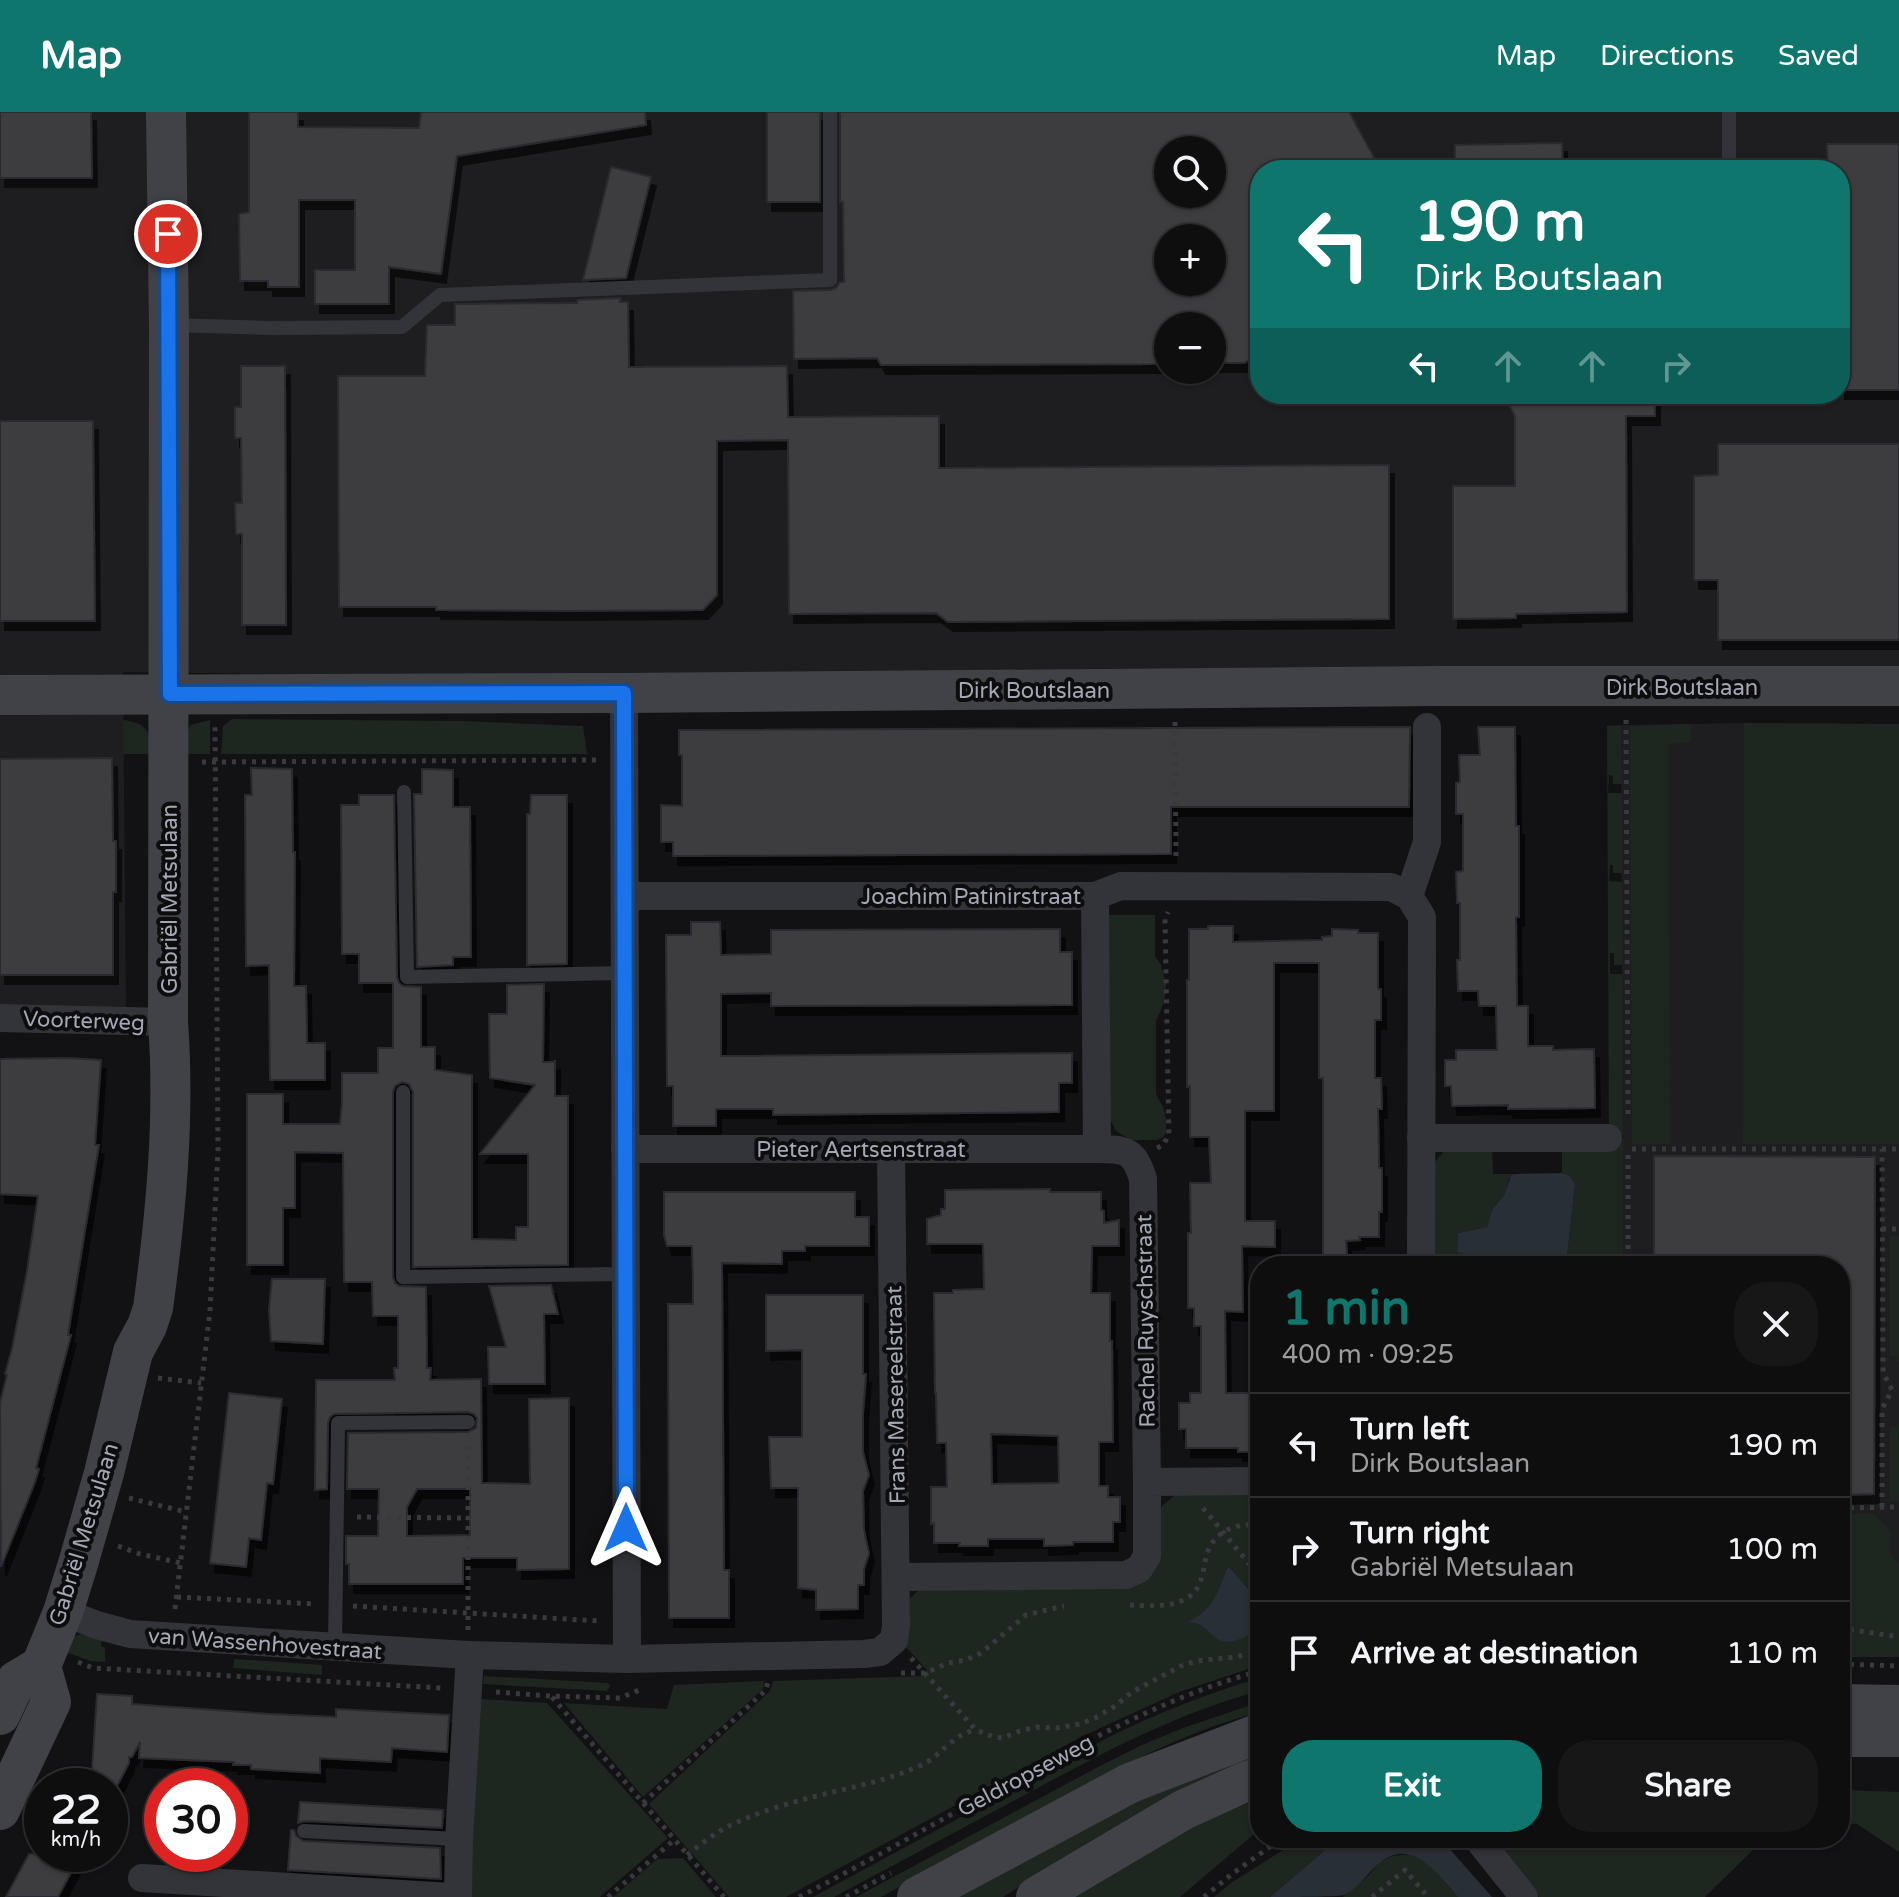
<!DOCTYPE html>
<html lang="en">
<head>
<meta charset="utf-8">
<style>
  body { margin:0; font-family:"Varela Round",sans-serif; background:#171718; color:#f1f3f6; height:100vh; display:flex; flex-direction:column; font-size:30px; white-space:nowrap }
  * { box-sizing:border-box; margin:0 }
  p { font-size:26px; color:#9b9c9e }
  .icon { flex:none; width:44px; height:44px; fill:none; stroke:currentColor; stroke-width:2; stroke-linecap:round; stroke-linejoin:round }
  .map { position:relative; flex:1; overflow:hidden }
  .panel { position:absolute; left:1250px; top:1144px; width:600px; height:592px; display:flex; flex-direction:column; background:#0e0e0f; border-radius:32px; box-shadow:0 2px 6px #0004,0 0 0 2px #2e2e2f }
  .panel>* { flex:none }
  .guide { position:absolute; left:1250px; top:48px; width:600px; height:244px; border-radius:32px; box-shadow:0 2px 6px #0004,0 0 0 2px #2e2e2f; background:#0f766e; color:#fff; overflow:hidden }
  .tools { position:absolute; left:1154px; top:24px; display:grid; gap:16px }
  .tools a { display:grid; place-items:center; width:72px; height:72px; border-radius:50%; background:#0e0e0f; box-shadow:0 2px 6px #0004,0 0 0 2px #2e2e2f; font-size:40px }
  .speed { position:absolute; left:24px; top:1656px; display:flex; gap:16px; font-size:40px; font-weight:700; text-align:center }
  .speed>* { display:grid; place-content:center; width:104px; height:104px; border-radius:50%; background:#0e0e0f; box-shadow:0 2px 6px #0004,0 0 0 2px #2e2e2f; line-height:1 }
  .speed small { font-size:20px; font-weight:400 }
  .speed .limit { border:12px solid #d22; background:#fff; color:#111 }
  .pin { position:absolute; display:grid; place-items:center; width:68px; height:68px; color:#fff; margin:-34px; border:4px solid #fff; border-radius:50%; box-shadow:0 2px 8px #0007 }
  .me { position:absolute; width:88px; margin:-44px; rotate:0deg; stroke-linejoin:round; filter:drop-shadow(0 0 6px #0008) }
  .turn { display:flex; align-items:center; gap:28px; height:168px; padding:0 32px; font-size:36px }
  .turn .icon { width:104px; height:104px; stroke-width:2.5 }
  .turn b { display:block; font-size:56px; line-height:68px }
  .lanes { display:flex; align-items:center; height:76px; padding:0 32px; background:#0003; justify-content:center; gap:40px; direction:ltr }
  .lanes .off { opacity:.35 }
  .round { display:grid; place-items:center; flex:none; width:84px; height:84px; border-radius:32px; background:#171718 }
  .overview { display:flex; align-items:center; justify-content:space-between; height:136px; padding:0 32px }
  h1 { font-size:48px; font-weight:700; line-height:60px; color:#0f766e }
  .action { display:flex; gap:16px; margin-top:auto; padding:16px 32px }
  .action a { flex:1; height:92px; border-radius:32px; background:#0f766e; color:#fff; font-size:32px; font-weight:700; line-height:92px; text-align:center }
  .action a+a { background:#171718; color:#f1f3f6 }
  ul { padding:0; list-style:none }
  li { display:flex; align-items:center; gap:24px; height:104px; padding:0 32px; border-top:2px solid #2e2e2f }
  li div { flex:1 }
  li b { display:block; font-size:30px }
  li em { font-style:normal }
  header { display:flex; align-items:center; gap:48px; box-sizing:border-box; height:112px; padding:0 40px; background:#0f766e; color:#fff }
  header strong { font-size:38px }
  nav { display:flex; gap:44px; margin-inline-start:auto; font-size:28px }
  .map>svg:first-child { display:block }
  .built { fill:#1e1e21; fill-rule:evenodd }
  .green { fill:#1e2620 }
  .water { fill:#292f37 }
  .building { fill:#3c3c41; stroke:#2c2c30; stroke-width:2; fill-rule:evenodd; filter:url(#shadow) }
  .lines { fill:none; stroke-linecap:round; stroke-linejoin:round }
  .path { stroke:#393a3f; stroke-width:5; stroke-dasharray:4 6; stroke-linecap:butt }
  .lane { stroke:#333439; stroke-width:14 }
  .street { stroke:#333439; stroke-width:28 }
  .secondary { stroke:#414248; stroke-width:40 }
  .route-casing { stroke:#114b97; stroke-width:20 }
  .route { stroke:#1a73e8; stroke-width:14 }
  .labels { text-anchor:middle; stroke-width:8; stroke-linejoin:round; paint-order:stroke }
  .street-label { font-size:22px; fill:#a4a7b4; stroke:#0d0d0f }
</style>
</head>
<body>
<header>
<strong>Map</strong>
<nav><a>Map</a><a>Directions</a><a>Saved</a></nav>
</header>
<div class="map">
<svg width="1899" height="1785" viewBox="0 0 1899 1785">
  <defs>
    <filter id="shadow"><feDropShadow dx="5" dy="9" stdDeviation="0" flood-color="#0009"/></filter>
  </defs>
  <rect width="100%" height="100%" fill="#121214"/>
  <g class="built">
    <path d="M0,0H1899V590L624,567L123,560L126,897L0,896ZM1168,38H1212V82H1168ZM1260,58H1840V282H1260ZM1168,126H1212V170H1168ZM1168,214H1212V258H1168Z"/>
    <polygon points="1744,611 1899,612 1899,1463 1840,1434 1840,1154 1623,1154 1621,613"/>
  </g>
  <g class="green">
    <polygon points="232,607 458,609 583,614 587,642 221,642 223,614"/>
    <path d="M123,608C147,611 150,619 153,642H123Z"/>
    <polygon points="210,608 210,642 182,642 190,613"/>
    <polygon points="1744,611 1899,612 1899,1032 1743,1032"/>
    <polygon points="1692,612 1691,630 1669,632 1670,1032 1632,1032 1630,614"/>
    <polygon points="1621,613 1622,672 1613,672 1613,664 1609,663 1608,681 1622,681 1622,761 1613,761 1613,753 1610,753 1609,769 1622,770 1622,853 1614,853 1614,841 1610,841 1610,862 1622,862 1623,1023 1609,1024 1607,614"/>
    <polygon points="1109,803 1155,803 1155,844 1161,853 1166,873 1164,891 1156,909 1156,982 1163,995 1166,1006 1166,1021 1163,1025 1157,1028 1131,1028 1116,1019 1108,1003"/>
    <polygon points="1623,1027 1623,1154 1566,1154 1575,1072 1570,1064 1562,1061 1562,1035 1607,1028"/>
    <polygon points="1492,1035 1493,1062 1515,1062 1509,1067 1504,1083 1492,1098 1487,1115 1458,1121 1457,1139 1488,1147 1487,1154 1433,1154 1435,1050 1444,1039"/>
    <polygon points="1890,1124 1899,1124 1899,1249 1897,1249 1897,1244 1890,1244"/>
    <polygon points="1898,1309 1899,1389 1890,1389 1890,1314 1897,1314"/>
    <path d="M1260,1381V1490L1228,1454C1215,1484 1219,1489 1190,1510C1201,1512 1209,1516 1215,1525L1235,1528L1260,1516V1553L1179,1580L1083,1624L786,1785H729L649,1692L770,1579L773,1569L922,1564L927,1558L905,1534L908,1488L919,1478L1123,1475L1162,1394L1175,1383Z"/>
    <path d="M1840,1402H1874L1892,1421C1887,1432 1889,1444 1899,1451V1545H1840Z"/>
    <polygon points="81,1522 88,1522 102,1526 101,1534 105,1536 105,1550 90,1549 61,1538 70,1526"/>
    <polygon points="234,1547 322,1553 322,1563 233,1556"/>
    <polygon points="484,1564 608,1571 610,1574 607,1579 483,1572"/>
    <path d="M1260,1566V1579C1179,1600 1105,1640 1032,1679C966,1714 900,1750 834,1785H813L1109,1625C1158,1601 1208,1581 1260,1566Z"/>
    <polygon points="764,1569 763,1577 643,1685 564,1591 667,1597 674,1573"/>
    <polygon points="479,1587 547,1591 668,1726 600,1785 472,1785 469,1772"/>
    <path d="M1260,1590V1600C1185,1619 1116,1657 1048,1694C992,1724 937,1755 881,1785H856L1100,1654L1142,1633L1183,1616Z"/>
    <polygon points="1260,1637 1260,1652 1089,1731 1003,1785 952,1785 1088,1709"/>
    <polygon points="1840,1678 1899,1680 1899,1740 1857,1712 1840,1711"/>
    <polygon points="1260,1687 1260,1717 1180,1785 1065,1785 1207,1707"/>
    <polygon points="1302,1726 1339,1726 1270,1785 1214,1785 1231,1771"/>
    <polygon points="1763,1728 1705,1785 1539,1785 1494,1734 1670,1732"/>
    <path d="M1410,1742C1430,1748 1444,1770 1458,1785H1343L1368,1764L1381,1749L1392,1744Z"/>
    <polygon points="683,1746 716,1785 613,1785 657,1747"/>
  </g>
  <g class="water">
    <polygon points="1562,1061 1570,1064 1575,1072 1566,1154 1487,1154 1488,1147 1457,1140 1458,1121 1487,1115 1492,1098 1504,1083 1511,1064 1515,1062"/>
    <path d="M1228,1454L1260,1490V1516C1249,1523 1229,1536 1216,1526C1205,1517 1205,1512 1188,1510C1216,1495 1217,1480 1228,1454Z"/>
    <path d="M1339,1726H1440L1492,1785H1458C1439,1764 1414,1726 1382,1749C1370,1758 1360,1774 1345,1783C1336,1785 1285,1785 1270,1785Z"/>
  </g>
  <g class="building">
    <polygon points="0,0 91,0 92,66 0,66"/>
    <polygon points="249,0 298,0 298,15 419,16 421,0 645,0 646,13 457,44 441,162 389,155 389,192 315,192 315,158 355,158 355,88 299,88 299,175 268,175 268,169 240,169 239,102 249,100"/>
    <rect x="767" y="0" width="53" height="90"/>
    <path d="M840,0H1349L1381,58H1260V242L1244,251H1212V214H1168V252L881,253L877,246L794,247L793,179L831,178L836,176L840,170H844L843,90H840ZM1168,38H1212V82H1168ZM1168,126H1212V170H1168Z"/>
    <polygon points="1562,31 1563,58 1455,58 1455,33"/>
    <polygon points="1827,32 1899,32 1899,278 1840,278 1840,58 1828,58"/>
    <polygon points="611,55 651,65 626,166 583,168"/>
    <polygon points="621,186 620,190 628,190 629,255 787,254 788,305 939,304 939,356 1389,353 1389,507 948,510 936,501 789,502 788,328 717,329 717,483 703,498 567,499 436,498 436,495 339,495 338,264 425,264 427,213 455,213 455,192 577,191 578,188"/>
    <polygon points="241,254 285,254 286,513 242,513 242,422 236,422 235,391 242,391 241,326 235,326 235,295 241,295"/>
    <polygon points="1503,282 1655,282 1655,304 1626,304 1627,500 1516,502 1516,506 1453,507 1453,374 1515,374 1515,304"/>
    <polygon points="0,309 93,309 95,509 0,509"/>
    <polygon points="1718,332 1899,332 1899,528 1718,528 1718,468 1694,468 1694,364 1718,363"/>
    <polygon points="1410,615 1409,695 1171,695 1171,742 673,744 673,730 661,730 661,693 682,694 682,643 679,643 679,618"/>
    <polygon points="1478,615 1515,615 1516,714 1519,714 1519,805 1516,805 1517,894 1528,894 1528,934 1553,934 1553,938 1594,937 1595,996 1508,997 1508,993 1452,994 1451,974 1445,974 1445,948 1456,948 1456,938 1497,938 1496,894 1479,894 1478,879 1458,879 1457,848 1460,848 1460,791 1457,791 1456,760 1463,759 1463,702 1456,702 1456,671 1460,670 1459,643 1480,643"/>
    <polygon points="112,646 113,729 116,729 116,780 113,780 113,863 0,863 0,647"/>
    <polygon points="251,656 292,657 293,740 295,740 294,874 306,874 307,931 325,931 325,968 270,968 269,853 246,854 245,683 252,683"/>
    <polygon points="422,657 453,658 453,695 470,695 471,845 453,845 453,853 417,855 414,682 422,682"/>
    <path d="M359,683H394L397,865L399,871L403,874L421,875V935H435V958L472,963V1127L516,1128V1115H528V1042H480L535,973L490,966L489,902H507V873L544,872L543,950H554L555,948V984H568V1153L413,1155V980L409,972L402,970L395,974L393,980V1165L395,1171L399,1174L426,1175L427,1256H431L430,1268L481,1267L482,1371L530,1372L529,1287L569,1286V1457L517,1458V1446H463V1472H349V1452H346V1424H378L379,1377H347L348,1321L468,1320L476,1316L477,1306L474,1302L468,1300L334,1302L330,1305L328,1311L327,1377L315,1378L316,1268H395L394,1256H398V1204H373L372,1170H344L343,1041L295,1040V1096H283V1153H247V982H283V1012H340L342,991V961H378V936H393V871H359V842H342L341,693H359ZM417,1377H470V1423L407,1424V1395Z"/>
    <polygon points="531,683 567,683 567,852 527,853 527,702 530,702"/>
    <polygon points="691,810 720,810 721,843 771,842 771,818 1060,817 1060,840 1072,840 1072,893 771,894 771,881 721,882 721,944 1072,941 1072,971 1059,971 1059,1000 773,1003 773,997 716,997 716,1014 673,1014 673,974 667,974 666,823 691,823"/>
    <polygon points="1208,814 1233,814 1233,830 1322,828 1322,825 1332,824 1332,817 1358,818 1358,821 1378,821 1378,877 1381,877 1381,908 1375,908 1375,966 1381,966 1382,997 1378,997 1379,1056 1382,1056 1382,1100 1379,1100 1379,1125 1359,1125 1360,1128 1346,1129 1348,1154 1323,1154 1323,966 1319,966 1319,851 1274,851 1274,999 1245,999 1245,1109 1275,1109 1275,1135 1242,1134 1243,1200 1225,1199 1226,1281 1260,1281 1260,1340 1238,1340 1238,1336 1186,1336 1186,1317 1179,1317 1179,1291 1190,1291 1190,1281 1201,1281 1201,1214 1194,1214 1194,1196 1188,1196 1188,1121 1191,1121 1190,1071 1211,1071 1209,1025 1190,1025 1190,974 1187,975 1187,868 1189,868 1189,817 1208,817"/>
    <polygon points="66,946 101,948 95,1033 99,1033 68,1223 71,1223 36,1356 39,1357 35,1370 1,1455 0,1291 7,1263 5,1262 12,1237 27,1159 38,1084 0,1082 0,947"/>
    <polygon points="1654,1044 1875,1045 1874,1382 1840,1383 1840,1154 1654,1154"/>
    <path d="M1050,1077V1080H1101V1098L1104,1099V1111L1119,1108V1134H1092L1091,1181H1110V1229H1112L1113,1330H1099V1374H1108V1385H1120V1410H1113V1430H1073V1433L1044,1434V1427H988V1434H959L960,1431H934V1411L931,1412V1375H947L946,1331H937L936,1281H935L934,1181H953V1178L984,1177L983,1132H927V1107L941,1103V1097H945V1078ZM991,1322L1058,1324L1059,1371L992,1372Z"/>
    <polygon points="664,1080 855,1080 855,1105 869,1105 869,1134 805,1134 805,1139 782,1139 782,1152 722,1151 724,1458 729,1458 729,1506 669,1506 668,1192 693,1192 693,1165 692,1134 667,1134 664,1123"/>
    <polygon points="272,1167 325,1167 323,1232 271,1229 269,1198"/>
    <polygon points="551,1173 558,1202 544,1202 545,1272 489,1272 488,1235 506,1235 489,1174"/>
    <polygon points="766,1183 863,1183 863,1262 866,1262 863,1301 863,1340 869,1363 863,1379 864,1418 869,1442 864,1457 864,1473 858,1473 858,1497 816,1498 816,1478 798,1476 798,1376 771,1376 769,1325 802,1325 802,1238 766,1239"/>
    <polygon points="229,1281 282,1287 273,1372 267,1371 261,1428 249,1426 246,1455 210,1451"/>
    <polygon points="97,1582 132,1584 132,1592 270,1602 336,1605 336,1597 449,1603 447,1640 392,1636 391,1650 320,1646 320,1661 251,1657 251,1653 233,1653 234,1650 139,1646 140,1630 132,1645 129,1645 129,1651 117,1674 91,1674"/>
    <polygon points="300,1690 443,1698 442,1716 305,1709 298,1711"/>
    <polygon points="291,1718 294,1718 296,1724 303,1729 440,1736 441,1767 288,1758"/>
    <polygon points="29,1742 81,1742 58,1785 6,1785"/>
  </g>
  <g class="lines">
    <g class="path">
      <polyline points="1626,608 1628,1006"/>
      <polyline points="1175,610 1176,748"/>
      <polyline points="202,650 596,648"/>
      <polyline points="1157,1036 1163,1033 1169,1023 1165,807 1168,800"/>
      <polyline points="1632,1037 1899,1037"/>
      <polyline points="1628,1043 1628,1154"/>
      <polyline points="1882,1117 1899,1117"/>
      <polyline points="158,1266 201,1271"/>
      <polyline points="129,1386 186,1400"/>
      <polyline points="1882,1395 1882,1297 1892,1278 1883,1260 1882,1037"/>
      <polyline points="1203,1396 1260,1465"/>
      <polyline points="1840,1396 1899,1395"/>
      <polyline points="357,1405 468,1406"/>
      <polyline points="118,1434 140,1442 181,1451"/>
      <polyline points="177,1485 315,1492"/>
      <path d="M1130,1493C1149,1494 1174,1496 1190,1484C1207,1471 1201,1449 1211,1433C1221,1416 1242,1410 1260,1414"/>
      <polyline points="353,1494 599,1509"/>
      <polyline points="175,1497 210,1199 218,1038 215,613"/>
      <polyline points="1840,1516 1899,1525"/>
      <polyline points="468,1518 468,1328"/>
      <polyline points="911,1546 976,1618 994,1625 1003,1626 1022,1618 1037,1615 1057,1616 1080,1612 1095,1606 1115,1594 1132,1580 1181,1554 1196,1549 1236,1545 1260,1539"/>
      <polyline points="78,1550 93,1556 442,1576"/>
      <polyline points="1840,1552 1899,1554"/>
      <polyline points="901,1561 925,1561 948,1551 966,1548 981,1541 1026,1503 1064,1494"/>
      <polyline points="496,1580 551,1584 620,1586 644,1576"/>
      <polyline points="552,1585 724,1785"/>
      <polyline points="643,1691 766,1578 768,1569"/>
      <path d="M687,1743C700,1733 712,1723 727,1715C754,1701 795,1689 825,1682C857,1674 889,1668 919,1654C941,1645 951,1623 975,1618"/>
      <polyline points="608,1785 674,1728"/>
      <path d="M799,1785C886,1741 970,1690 1057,1645C1122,1611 1189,1578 1260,1559"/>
      <polyline points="846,1785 891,1761"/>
      <polyline points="1204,1785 1232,1762 1282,1726"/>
      <polyline points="1372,1785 1405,1758 1428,1785"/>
    </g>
    <g class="lane">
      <polyline points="1729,0 1729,58"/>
      <polyline points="171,213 273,216 402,215 440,183 830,168 830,0"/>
      <polyline points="1731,282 1731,287"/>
      <polyline points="404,680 407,865 625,861"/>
      <polyline points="403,980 403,1165 626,1162"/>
      <polyline points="335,1535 338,1311 468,1310"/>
      <polyline points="304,1719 459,1727"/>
    </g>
    <g class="street">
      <polyline points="624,581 627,1547"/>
      <polyline points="625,784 1095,784 1121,774 1391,775 1409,784"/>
      <path d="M1095,784L1097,1037C1126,1037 1134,1038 1143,1067L1147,1370"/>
      <polyline points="0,906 168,910"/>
      <polyline points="1421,1026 1608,1026"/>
      <polyline points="625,1037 1097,1037"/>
      <polyline points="1421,1154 1422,805 1409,784 1427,730 1427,615"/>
      <polyline points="897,1465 1126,1463 1139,1457 1147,1444 1147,1370 1260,1369"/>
      <polyline points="63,1500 97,1513 130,1522 468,1543 627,1547 864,1542 880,1540 894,1528 896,1514 891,1037"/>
      <polyline points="1477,1726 1524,1785"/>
      <polyline points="142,1766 451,1785"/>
      <polyline points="458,1785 459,1727 470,1543"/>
    </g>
    <g class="secondary">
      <polyline points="0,583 624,581 1438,574 1899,574"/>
      <polyline points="1840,1592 1899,1593"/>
      <polyline points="0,1603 16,1569 41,1554"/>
      <polyline points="1840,1625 1899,1625"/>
      <path d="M0,1698L51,1590L41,1554L63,1500L78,1452L104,1361L133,1240L147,1214L153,1196C166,1101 175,1006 168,910L169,213L166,0"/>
      <polyline points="917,1785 1130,1671 1260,1621"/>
      <polyline points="1036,1785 1183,1698 1247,1669 1260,1665"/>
    </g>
  </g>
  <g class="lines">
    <defs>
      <polyline id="route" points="168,122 170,582 624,581 626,1416"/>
    </defs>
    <use href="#route" class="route-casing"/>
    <use href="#route" class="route"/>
  </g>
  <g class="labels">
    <g class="street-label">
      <text x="1682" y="583">Dirk Boutslaan</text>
      <text x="1034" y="586">Dirk Boutslaan</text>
      <text x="971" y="792">Joachim Patinirstraat</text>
      <text transform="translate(169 787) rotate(-90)" y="8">Gabriël Metsulaan</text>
      <text transform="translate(84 908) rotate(2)" y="8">Voorterweg</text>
      <text x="861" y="1045">Pieter Aertsenstraat</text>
      <text transform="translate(1145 1209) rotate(-91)" y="8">Rachel Ruyschstraat</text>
      <text transform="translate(895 1283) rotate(-91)" y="8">Frans Masereelstraat</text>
      <text transform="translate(83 1422) rotate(-73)" y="8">Gabriël Metsulaan</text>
      <text transform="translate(265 1531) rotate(4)" y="8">van Wassenhovestraat</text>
      <text transform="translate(1025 1663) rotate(-28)" y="8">Geldropseweg</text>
    </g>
  </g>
</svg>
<div class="tools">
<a><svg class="icon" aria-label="search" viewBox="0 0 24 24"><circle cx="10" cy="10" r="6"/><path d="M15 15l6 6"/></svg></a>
<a>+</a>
<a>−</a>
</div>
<div class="speed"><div>22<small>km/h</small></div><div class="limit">30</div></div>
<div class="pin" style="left:168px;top:122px;background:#d93025"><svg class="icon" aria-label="arrive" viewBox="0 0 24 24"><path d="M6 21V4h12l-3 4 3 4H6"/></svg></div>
<svg class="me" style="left:626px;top:1416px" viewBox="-20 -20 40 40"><path d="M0-17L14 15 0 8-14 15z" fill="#1a73e8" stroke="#fff" stroke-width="4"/></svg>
<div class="guide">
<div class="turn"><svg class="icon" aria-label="left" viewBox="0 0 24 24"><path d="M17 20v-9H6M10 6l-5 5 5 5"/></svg><div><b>190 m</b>Dirk Boutslaan</div></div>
<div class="lanes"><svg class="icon" aria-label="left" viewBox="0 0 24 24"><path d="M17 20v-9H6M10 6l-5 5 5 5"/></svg><svg class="icon off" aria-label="ahead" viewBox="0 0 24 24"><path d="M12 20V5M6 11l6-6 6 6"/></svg><svg class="icon off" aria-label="ahead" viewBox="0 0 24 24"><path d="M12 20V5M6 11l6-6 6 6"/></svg><svg class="icon off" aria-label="right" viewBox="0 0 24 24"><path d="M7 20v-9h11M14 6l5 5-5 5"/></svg></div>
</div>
<section class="panel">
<div class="overview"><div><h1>1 min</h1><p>400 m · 09:25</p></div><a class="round"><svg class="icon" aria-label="close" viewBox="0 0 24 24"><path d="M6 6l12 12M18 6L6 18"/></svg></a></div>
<ul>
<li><svg class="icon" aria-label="left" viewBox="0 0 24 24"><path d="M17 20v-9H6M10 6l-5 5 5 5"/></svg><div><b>Turn left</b><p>Dirk Boutslaan</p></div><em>190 m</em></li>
<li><svg class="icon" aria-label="right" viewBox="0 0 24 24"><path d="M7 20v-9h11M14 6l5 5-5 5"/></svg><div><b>Turn right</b><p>Gabriël Metsulaan</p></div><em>100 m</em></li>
<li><svg class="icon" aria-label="arrive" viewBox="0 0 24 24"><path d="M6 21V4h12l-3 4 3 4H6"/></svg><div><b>Arrive at destination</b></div><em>110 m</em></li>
</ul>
<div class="action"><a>Exit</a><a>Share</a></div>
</section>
</div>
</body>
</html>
